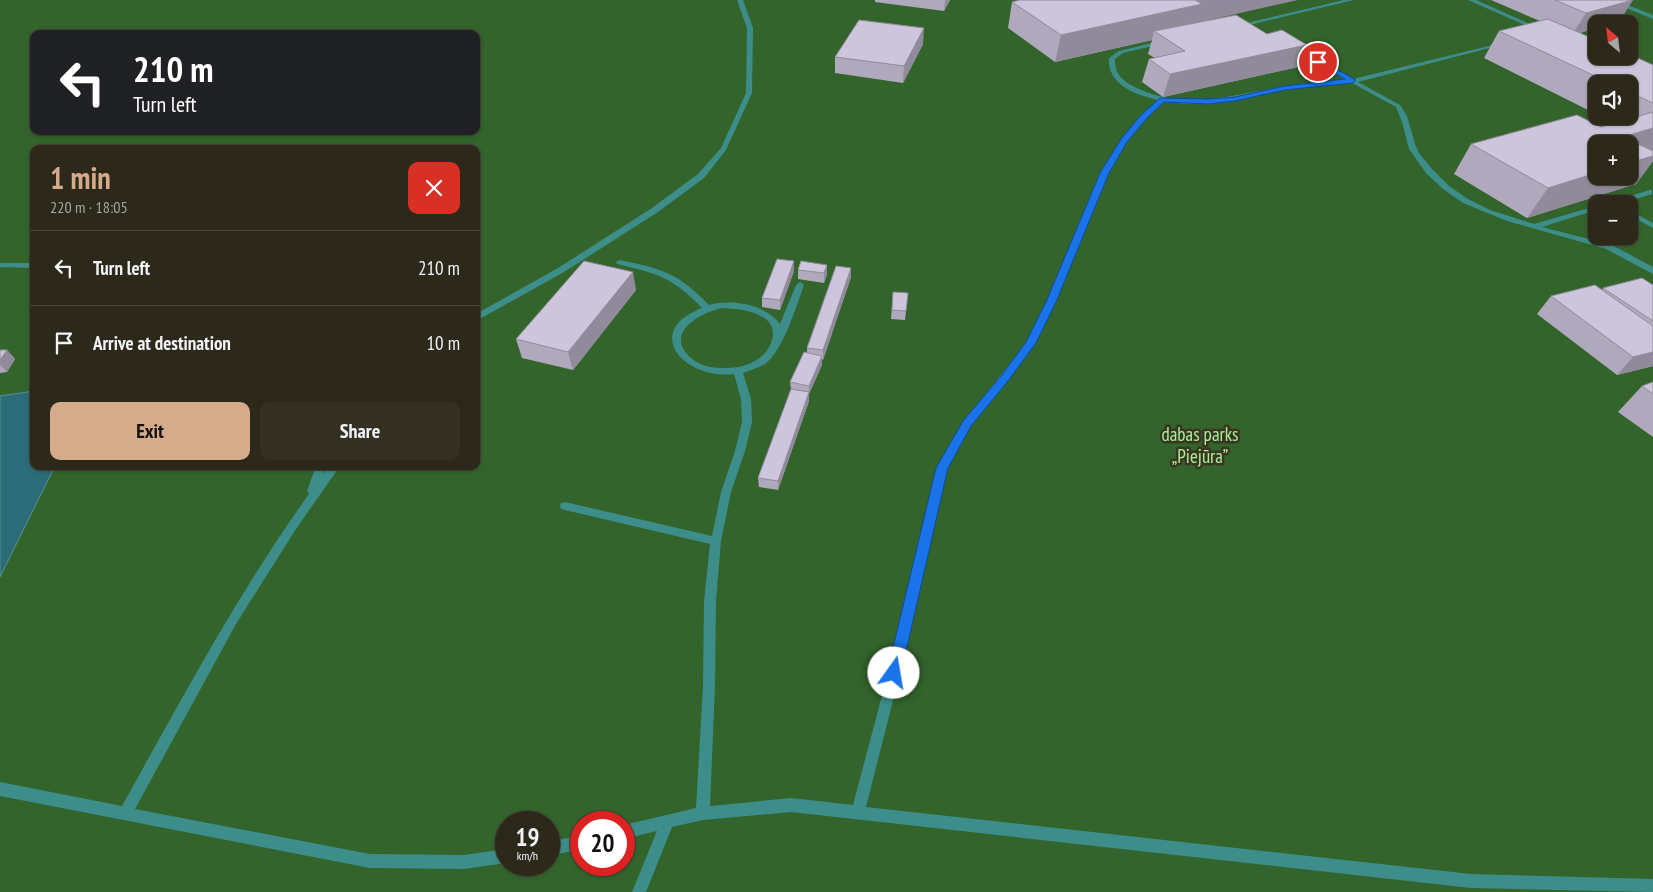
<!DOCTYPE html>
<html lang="en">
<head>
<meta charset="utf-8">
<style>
  body { margin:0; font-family:"PT Sans Narrow",sans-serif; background:#343023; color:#f1f3f6; height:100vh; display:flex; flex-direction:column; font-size:19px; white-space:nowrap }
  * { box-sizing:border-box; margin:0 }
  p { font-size:16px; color:#a6a6a2 }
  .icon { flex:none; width:28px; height:28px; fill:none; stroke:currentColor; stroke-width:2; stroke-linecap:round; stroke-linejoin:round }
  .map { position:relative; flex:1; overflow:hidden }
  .drawer { position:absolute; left:30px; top:145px; width:450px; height:325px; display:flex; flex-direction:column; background:#2c281a; border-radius:10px; box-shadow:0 1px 4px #0004,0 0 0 1px #484439 }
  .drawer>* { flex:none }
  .top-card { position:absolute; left:30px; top:30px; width:450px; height:105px; border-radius:10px; box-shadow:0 1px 4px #0004,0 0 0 1px #484439; background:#202124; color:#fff; overflow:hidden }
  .needle { width:32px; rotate:332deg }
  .tools { position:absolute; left:1588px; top:15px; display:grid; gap:10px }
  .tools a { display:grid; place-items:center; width:50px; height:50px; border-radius:10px; background:#2c281a; box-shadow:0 1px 4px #0004,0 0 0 1px #484439; font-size:25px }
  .speed { position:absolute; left:495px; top:811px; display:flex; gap:10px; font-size:25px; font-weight:700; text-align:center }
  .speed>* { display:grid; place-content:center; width:65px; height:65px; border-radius:50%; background:#2c281a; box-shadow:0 1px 4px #0004,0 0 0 1px #484439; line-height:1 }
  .speed small { font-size:12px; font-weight:400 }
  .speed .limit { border:8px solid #d22; background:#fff; color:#111 }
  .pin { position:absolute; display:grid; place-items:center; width:42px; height:42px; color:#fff; margin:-21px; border:2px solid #fff; border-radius:50%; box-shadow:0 1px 5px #0007 }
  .me { position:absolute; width:55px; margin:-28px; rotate:13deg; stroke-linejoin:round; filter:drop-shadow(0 0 4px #0008) }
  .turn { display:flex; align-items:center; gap:18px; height:105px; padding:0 20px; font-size:22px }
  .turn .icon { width:65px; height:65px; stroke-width:2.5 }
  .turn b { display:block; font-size:35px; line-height:42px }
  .round { display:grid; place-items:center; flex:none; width:52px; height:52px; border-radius:10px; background:#343023 }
  .summary { display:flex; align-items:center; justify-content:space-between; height:85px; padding:0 20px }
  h1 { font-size:30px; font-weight:700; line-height:38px; color:#d6ab8b }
  .primary-button { display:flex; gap:10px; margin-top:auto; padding:10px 20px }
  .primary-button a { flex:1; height:58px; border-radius:10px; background:#d6ab8b; color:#111; font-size:20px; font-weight:700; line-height:58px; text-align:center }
  .primary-button a+a { background:#343023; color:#f1f3f6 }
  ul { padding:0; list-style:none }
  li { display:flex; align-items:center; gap:15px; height:75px; padding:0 20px; border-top:1px solid #484439 }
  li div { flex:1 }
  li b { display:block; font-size:19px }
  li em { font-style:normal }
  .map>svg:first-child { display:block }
  .green { fill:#33642c; fill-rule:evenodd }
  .water { fill:#2b6c79; stroke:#608c91 }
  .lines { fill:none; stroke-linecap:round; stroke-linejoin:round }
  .lane { fill:#3d8e8a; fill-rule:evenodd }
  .wall { fill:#b0a9bd }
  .shaded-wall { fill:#908a9a }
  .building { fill:#cdc5dc; stroke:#908a9a }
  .route { fill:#1a73e8; stroke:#114b97 }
  .labels { text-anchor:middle; stroke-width:5; stroke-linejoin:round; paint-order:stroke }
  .park-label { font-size:19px; fill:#a4f298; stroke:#3b3522 }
</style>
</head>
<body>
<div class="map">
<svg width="1653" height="892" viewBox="0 0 1653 892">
  <rect width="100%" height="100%" fill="#3b3522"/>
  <path class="green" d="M0,0H1653V892H0ZM1596,24H1629V56H1596ZM34,34H476V131H34ZM1596,84H1629V116H1596ZM1596,144H1629V176H1596ZM34,149H476V466H34ZM1596,204H1629V236H1596ZM506,822H549V865H506ZM581,822H624V865H581Z"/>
  <polygon class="water" points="34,391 34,466 55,466 0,577 0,396"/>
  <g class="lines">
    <g class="lane">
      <polygon points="737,0 743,0 753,28 752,93 726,150 704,178 658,212 564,272 476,321 476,314 558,268 652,208 698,174 721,148 746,93 747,28"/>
      <polygon points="1344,0 1354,0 1237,28 1234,26"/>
      <polygon points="1468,0 1476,0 1541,29 1536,30"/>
      <polygon points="1607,0 1615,0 1653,15 1653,19"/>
      <path d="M1164,40L1166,41V43L1123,53L1115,59C1114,75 1125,83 1139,89C1189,112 1241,92 1293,85C1310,82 1328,82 1346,80L1289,48L1288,47L1291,45L1353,79L1505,42V44L1358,82L1400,105L1407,116L1415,144L1419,153L1432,169L1449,186L1468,199L1490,210L1534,224L1596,206V210L1542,227L1612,245L1653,267V274L1606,249L1507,221L1463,203L1443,189L1426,173L1414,156L1409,149L1402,122L1396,107L1352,83L1293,89L1206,103L1187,104L1164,102L1146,117L1127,142L1108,173L1055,302L1035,343L1007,381L971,426L947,468L900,673L866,807L1471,874L1653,879V892L1471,888L791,812L703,820L672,827L646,892H632L657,831L624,839V825L696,808L703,686L704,601L710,544L565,510L561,509L560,506L561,503L565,502L712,536L721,492L735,451L742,422L741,399L734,374C683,380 642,331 702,308C671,276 658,274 617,264L616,262L620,260C663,269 678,273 709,305C733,299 764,304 780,324L796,285L800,282L804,285C796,307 783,351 765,364C758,368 751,370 743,373L751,399L752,422L745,451L731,492L721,541L716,601L715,686L710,806L791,798L853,805L888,673L937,468L964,421L1027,342L1047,302L1100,173L1122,140L1142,115L1158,100C1136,95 1107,85 1109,58L1119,51ZM722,308C738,309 757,310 769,322C773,327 774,334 772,340C766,361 743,369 723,368C712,368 700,366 691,358C663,333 700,313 722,308Z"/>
      <polygon points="1649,190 1652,190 1652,194 1619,204 1606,204"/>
      <polygon points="1629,210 1653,223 1653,228 1629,215"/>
      <polygon points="0,263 34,263 34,268 0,267"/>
      <path d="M316,466H326L323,475L329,466H340L296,529L236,624L135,809L370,854L464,855L506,849V863L464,869L370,868L0,796V782L122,806C181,700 238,593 309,494L307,491Z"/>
      <polygon points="581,835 581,849 549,856 549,842"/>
    </g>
  </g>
  <g class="wall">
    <polygon points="875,0 950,0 944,11 875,2"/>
    <polygon points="1491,0 1632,0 1619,22 1596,24 1596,28 1580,33 1653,65 1653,151 1652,151 1653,151 1653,161 1636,184 1527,218 1454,174 1471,144 1601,127 1614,123 1601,116 1629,116 1629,84 1596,84 1596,114 1484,58 1499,31 1540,21"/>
    <polygon points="1012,2 1210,20 1298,67 1163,97 1142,82 1149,59 1155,58 1148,54 1152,40 1055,62 1008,28"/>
    <polygon points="923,44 903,83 835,73 835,57"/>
    <polygon points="801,261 827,274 824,283 798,279 798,270"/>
    <polygon points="851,268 851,277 823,360 822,359 822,365 809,394 809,401 778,490 759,487 758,478 791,389 790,382 807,353 807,348"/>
    <polygon points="794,271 780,310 762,307 762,298"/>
    <polygon points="1653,285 1653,366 1617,375 1537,314 1551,296 1602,290 1603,288"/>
    <polygon points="636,290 573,370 522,358 516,339"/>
    <polygon points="893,292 908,293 905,320 891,319"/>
    <polygon points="0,350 7,350 15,359 7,372 0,373"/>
    <polygon points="1653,382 1653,437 1618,412 1642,386"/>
  </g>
  <g class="shaded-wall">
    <polygon points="945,0 950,0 944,11"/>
    <polygon points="1193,0 1298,0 1196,23 1154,31 1152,40 1055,62 1061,35"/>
    <polygon points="1633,0 1619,22 1613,24 1596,24 1596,28 1572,35 1586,13"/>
    <polygon points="924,28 923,44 903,83 904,66"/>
    <polygon points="1307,45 1298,67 1163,97 1170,74"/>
    <polygon points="1653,128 1653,151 1629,158 1623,137"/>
    <polygon points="1653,156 1653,161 1636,184 1527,218 1548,188 1596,173 1596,176 1629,176 1629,163"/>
    <polygon points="794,261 794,271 780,310 780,300"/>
    <polygon points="827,265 827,274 824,283 824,273"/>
    <polygon points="851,268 851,277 823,360 823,350"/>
    <polygon points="633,272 636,290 573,370 568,352"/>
    <polygon points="7,350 15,359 7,372 0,365 0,360"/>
    <polygon points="1653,352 1653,366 1617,375 1633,357"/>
    <polygon points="822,356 822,365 809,394 809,401 778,490 778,481 809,393 809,386"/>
  </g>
  <g class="building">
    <polygon points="1020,0 1195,0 1202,4 1061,35 1012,2"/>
    <polygon points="1555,0 1633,0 1586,13"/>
    <polygon points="1236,15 1267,34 1282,30 1307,45 1170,74 1149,59 1185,51 1154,31"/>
    <polygon points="1548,19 1596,40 1596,56 1629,56 1629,54 1653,65 1653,103 1629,92 1629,84 1612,84 1499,31"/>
    <polygon points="859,20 924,28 904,66 835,57"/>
    <polygon points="1653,112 1653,128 1623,137 1653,151 1653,156 1629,163 1629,144 1596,144 1596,173 1548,188 1471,144 1577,115 1601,127"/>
    <polygon points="777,259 794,261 780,300 762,298"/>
    <polygon points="584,261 633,272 568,352 516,339"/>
    <polygon points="801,261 827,265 824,273 798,270"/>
    <polygon points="836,266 851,268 823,350 807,348"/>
    <polygon points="1642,278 1653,285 1653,321 1603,288"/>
    <polygon points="1595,285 1653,326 1653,352 1633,357 1551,296"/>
    <polygon points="893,292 908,293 906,311 892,310"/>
    <polygon points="0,350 7,350 0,360"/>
    <polygon points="804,352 822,356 809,386 790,382"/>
    <polygon points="1653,382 1653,394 1642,386"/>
    <polygon points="791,389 809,392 778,481 758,478"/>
  </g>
  <polygon class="route" points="1318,59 1356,80 1353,83 1285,90 1235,101 1208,104 1164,102 1147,118 1127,142 1109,173 1056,302 1036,343 1008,381 971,426 948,468 901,673 899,678 894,680 889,678 887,673 936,468 963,421 1001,376 1026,342 1046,302 1100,173 1121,139 1141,115 1160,98 1208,99 1235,97 1285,86 1345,79 1316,63 1315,62"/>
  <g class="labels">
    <g class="park-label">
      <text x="1200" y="441">dabas parks<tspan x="1200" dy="22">„Piejūra”</tspan></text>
    </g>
  </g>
</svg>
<div class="tools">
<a><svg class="needle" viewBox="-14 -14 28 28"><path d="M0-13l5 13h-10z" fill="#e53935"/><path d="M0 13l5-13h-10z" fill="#a6a6a2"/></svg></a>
<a><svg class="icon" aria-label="sound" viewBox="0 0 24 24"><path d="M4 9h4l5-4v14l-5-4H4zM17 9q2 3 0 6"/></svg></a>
<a>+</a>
<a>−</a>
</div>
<div class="speed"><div>19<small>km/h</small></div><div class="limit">20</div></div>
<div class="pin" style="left:1318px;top:62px;background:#d93025"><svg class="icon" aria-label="arrive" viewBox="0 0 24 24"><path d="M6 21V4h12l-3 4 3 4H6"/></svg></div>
<svg class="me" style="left:894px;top:673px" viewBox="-20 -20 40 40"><circle r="19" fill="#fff"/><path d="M0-13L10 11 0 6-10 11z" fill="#1a73e8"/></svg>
<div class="top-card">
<div class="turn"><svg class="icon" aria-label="left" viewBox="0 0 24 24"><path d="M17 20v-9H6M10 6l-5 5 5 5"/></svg><div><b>210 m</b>Turn left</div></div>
</div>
<section class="drawer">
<div class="summary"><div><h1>1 min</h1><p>220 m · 18:05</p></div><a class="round" style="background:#d93025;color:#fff"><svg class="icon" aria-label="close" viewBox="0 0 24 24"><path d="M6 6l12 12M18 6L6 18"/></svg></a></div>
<ul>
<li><svg class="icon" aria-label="left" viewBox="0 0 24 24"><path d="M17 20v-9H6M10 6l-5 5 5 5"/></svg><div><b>Turn left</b></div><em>210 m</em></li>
<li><svg class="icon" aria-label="arrive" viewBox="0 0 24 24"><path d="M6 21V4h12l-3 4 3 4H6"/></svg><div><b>Arrive at destination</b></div><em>10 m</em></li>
</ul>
<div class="primary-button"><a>Exit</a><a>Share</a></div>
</section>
</div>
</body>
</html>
